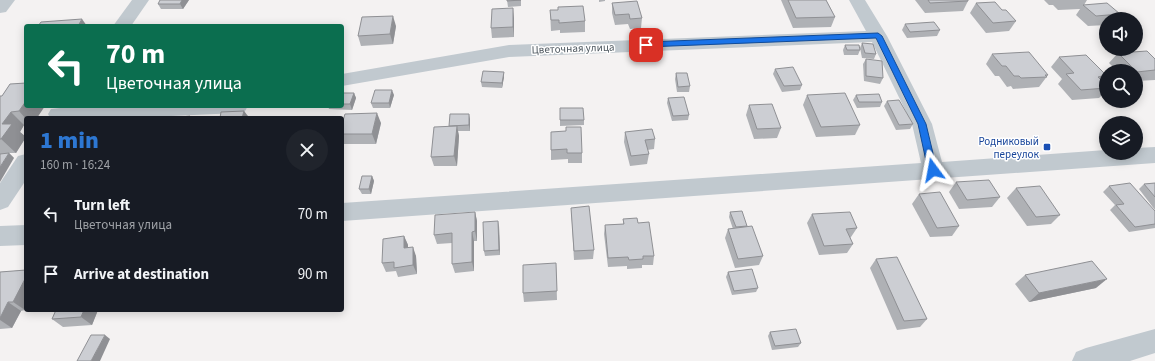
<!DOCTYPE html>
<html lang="en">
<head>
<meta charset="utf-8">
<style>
  body { margin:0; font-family:"Source Sans 3",sans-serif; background:#20242c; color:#f1f3f6; height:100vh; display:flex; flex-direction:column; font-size:15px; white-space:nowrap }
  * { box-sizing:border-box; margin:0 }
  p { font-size:13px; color:#9ea1a6 }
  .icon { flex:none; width:22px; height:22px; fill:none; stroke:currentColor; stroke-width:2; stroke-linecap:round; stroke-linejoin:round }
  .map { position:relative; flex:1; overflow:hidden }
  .sheet { position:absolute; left:24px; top:116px; width:320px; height:196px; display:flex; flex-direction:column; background:#171b24; border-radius:4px; box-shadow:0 2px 10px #0003 }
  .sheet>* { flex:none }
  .hud { position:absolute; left:24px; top:24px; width:320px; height:84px; border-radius:4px; box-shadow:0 2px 10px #0003; background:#0b6e4f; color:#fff; overflow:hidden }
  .fabs { position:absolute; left:1099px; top:12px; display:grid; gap:8px }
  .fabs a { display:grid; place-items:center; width:44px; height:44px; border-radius:50%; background:#171b24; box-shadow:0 2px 10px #0003; font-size:20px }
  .pin { position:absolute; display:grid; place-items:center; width:34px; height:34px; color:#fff; margin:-17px; border-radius:8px; box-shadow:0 2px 6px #0006 }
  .me { position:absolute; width:44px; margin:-22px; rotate:347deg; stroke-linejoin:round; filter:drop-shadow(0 0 3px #0008) }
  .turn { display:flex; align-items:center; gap:14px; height:84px; padding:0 16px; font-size:18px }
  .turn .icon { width:52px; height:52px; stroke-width:2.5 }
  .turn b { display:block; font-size:28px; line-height:34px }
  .round { display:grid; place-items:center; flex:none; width:42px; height:42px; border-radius:21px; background:#20242c }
  .overview { display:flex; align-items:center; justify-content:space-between; height:68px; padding:0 16px }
  h1 { font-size:24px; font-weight:800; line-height:30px; color:#2d77d2 }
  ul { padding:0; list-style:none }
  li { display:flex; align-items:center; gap:12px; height:60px; padding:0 16px }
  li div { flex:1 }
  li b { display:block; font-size:15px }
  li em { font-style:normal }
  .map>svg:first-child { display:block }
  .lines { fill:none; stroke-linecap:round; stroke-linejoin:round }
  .minor { fill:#c1c9cf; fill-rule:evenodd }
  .wall { fill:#afb1b5 }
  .shaded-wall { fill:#8f9094 }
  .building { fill:#ccced3; stroke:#8f9094 }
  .route { fill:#1a73e8; stroke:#114b97 }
  .transit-dot { fill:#1a4fb4; stroke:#fff; stroke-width:1.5 }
  .labels { text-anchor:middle; stroke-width:3; stroke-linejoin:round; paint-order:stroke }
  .street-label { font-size:11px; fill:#4b555d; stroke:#fff }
  .transit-label { font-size:11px; fill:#164399; stroke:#fff; text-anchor:end }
</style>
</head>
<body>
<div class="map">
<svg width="1155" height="361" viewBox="0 0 1155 361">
  <rect width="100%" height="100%" fill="#f4f2f2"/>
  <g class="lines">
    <g class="minor">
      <polygon points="0,0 15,0 6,12 0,13"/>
      <polygon points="132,0 149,0 131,26 113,26"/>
      <polygon points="849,0 865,0 887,36 932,124 942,162 1106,150 1106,153 1136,153 1136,148 1155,147 1155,163 342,221 342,203 921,163 912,124 872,42 509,57 342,86 342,74 509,45 866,31"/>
      <polygon points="78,106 248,106 245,111 238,113 127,118 50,118 48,114 51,109"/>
      <polygon points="26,154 26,180 8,207 0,210 0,183 18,156"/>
      <polygon points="26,225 26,245 0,246 0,226"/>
      <polygon points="1155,329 1155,353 1130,361 1072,361 1076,352 1086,348"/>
    </g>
  </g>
  <g class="wall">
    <polygon points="189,0 183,9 161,9 158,4"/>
    <polygon points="507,0 521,0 521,6 508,7"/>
    <polygon points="599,0 605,0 605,1 599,2"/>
    <polygon points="781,0 826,0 835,17 831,27 793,28"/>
    <polygon points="915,0 968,0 968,1 963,11 925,13"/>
    <polygon points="1044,0 1087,0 1084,5 1120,14 1116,19 1106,19 1106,25 1088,26 1076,15 1080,9 1058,10 1053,5 1049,5"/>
    <polygon points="612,3 642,18 641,28 630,29 628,24 615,25 612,13"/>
    <polygon points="976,3 1002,10 1016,21 1009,31 986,33 970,13"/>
    <polygon points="550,10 585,21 585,32 560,33 560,30 551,31"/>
    <polygon points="514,18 514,37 492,38 491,28"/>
    <polygon points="905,24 940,30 937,36 907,38 902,30"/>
    <polygon points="396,26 393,44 361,46 358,36"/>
    <polygon points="862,43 876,54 874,59 862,58 860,48"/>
    <polygon points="845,45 860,50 858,55 844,55 843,50"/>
    <polygon points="1118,53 1155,59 1155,80 1136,81 1136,71 1117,71 1109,63"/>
    <polygon points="992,54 1048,75 1039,87 1013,89 1011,86 1007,87 999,76 995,76 986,64"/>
    <polygon points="1059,57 1106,75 1106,76 1102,81 1106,85 1106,91 1099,98 1072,100 1058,84 1062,79 1051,67"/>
    <polygon points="866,59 883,78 880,84 864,81 863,64"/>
    <polygon points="775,69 802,85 800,90 782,92 773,74"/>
    <polygon points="504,72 504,77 502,88 482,87 481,82"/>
    <polygon points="676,73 690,86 689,92 677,92 675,79"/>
    <polygon points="10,84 26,118 26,125 24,125 20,132 26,137 16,153 9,153 14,158 0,154 0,96 2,96"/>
    <polygon points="342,93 354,93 356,98 352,110 329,109 328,106 342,106"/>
    <polygon points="394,95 390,108 373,108 371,103"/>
    <polygon points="807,95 860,125 855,135 816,137 803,105"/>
    <polygon points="856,95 882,102 880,107 857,108 853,100"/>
    <polygon points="668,98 689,115 688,120 672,121 667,103"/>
    <polygon points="887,101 913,124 910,129 896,130 884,106"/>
    <polygon points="749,105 781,128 777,138 754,139 746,115"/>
    <polygon points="560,108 584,120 584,125 560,126"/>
    <polygon points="470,119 470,131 458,131 459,136 457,166 434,166 431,157 449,127"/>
    <polygon points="381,123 376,144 343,144 342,141 342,124"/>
    <polygon points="551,132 582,153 582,163 568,163 568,159 551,160"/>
    <polygon points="625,132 655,139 654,149 647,150 649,154 647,164 630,166 624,142"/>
    <polygon points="372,176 374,181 371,194 362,194 359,189"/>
    <polygon points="956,182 1000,197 992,207 959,209 949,192"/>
    <polygon points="1155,183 1155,210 1139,189 1144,184"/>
    <polygon points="1109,186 1155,211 1155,228 1129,232 1110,210 1115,205 1103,192"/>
    <polygon points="1016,188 1060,215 1051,224 1027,226 1007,198"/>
    <polygon points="919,194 959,226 952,236 930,237 912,204"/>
    <polygon points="571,208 594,250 593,259 574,260"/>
    <polygon points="475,212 477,221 477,241 474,241 474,271 455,273 452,264 452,243 437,244 434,235"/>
    <polygon points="730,212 747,226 747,227 763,256 759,265 735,268 725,238 728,229 733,229 729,217"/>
    <polygon points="812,214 857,228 851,237 850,238 853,244 847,253 819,255 807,223"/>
    <polygon points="623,219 638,223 654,256 653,265 642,265 642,268 627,269 627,266 608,267 604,234 605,225 623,224"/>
    <polygon points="499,226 500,255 485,256 484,251"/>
    <polygon points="404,236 408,245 408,248 416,256 417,274 398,277 396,271 386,272 382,263"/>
    <polygon points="876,259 927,319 920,327 897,330 870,268"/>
    <polygon points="556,263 557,300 524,302 523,293"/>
    <polygon points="26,270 26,309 25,310 21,311 12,328 0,329 0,272"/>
    <polygon points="728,272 758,288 756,292 732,295 726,277"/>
    <polygon points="1025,275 1096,288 1029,302 1015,284"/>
    <polygon points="56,310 98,310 92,325 63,327 52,319"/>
    <polygon points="770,332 801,343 798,347 772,350 768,336"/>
  </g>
  <g class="shaded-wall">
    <polygon points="182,0 189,0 183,9 180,4"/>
    <polygon points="513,8 514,18 514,37 513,27"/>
    <polygon points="393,16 396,26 393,44 390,34"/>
    <polygon points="82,19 87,26 78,26"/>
    <polygon points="504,72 504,77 502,88 502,83"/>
    <polygon points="392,90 394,95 390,108 389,103"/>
    <polygon points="354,93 356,98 352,110 350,104"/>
    <polygon points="26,101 26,106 45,106 37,118 26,118 26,119 19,111"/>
    <polygon points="244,111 248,116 247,118 242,118"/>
    <polygon points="11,112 24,125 20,132 26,137 16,153 1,139 2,124"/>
    <polygon points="377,113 381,123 376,144 372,134"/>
    <polygon points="469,114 470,119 470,131 469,125"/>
    <polygon points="457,126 459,136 457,166 454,156"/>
    <polygon points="9,153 14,158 0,182 0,167"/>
    <polygon points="372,176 374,181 371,194 369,189"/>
    <polygon points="475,212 477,221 477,241 475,231"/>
    <polygon points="498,221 499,226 500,255 499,250"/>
    <polygon points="472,232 474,241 474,271 472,262"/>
    <polygon points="404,236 408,245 408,257 404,248"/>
    <polygon points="413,247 416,256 417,274 413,265"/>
    <polygon points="26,277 26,309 25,310 13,302"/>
    <polygon points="1107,279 1096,288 1029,302 1039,293"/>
    <polygon points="8,302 21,311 12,328 0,320 0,318"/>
    <polygon points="84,310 98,310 92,325 81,317"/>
    <polygon points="105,335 110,339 100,361 91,361"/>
  </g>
  <g class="building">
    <polygon points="160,0 182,0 180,4 158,4"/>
    <polygon points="507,0 521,0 507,1"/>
    <polygon points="788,0 826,0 835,17 796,18"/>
    <polygon points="928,0 968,0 968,1 930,3"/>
    <polygon points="637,1 642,18 630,19 629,14 615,15 612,3"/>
    <polygon points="995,2 1002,10 1006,10 1016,21 993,23 976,3"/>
    <polygon points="1107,3 1120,14 1096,16 1083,5"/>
    <polygon points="583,6 585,21 559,23 559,20 551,20 550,10 558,10 558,7"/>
    <polygon points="513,8 513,27 491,28 492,9"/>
    <polygon points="393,16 390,34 358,36 362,17"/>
    <polygon points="82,19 78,26 38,26 41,22"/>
    <polygon points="934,22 940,30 910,32 905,24"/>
    <polygon points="862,43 873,44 876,54 865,53"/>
    <polygon points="845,45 859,45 860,50 847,50"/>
    <polygon points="1147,51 1155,59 1155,70 1137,72 1118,53"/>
    <polygon points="1029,52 1048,75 1045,75 1047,77 1021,78 1019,76 1014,76 1006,66 1002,66 992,54"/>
    <polygon points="1086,55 1106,75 1098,77 1106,85 1106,88 1081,90 1066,74 1074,73 1059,57"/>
    <polygon points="866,59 882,61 883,78 866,76"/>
    <polygon points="793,67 802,85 784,86 775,69"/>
    <polygon points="483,71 504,72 502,83 481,82"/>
    <polygon points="676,73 687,73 690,86 678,87"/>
    <polygon points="26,83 26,101 19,111 11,112 2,124 12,124 1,139 0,139 0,96 2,96 10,84"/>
    <polygon points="375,90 392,90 389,103 371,103"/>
    <polygon points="342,93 354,93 350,104 342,104"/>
    <polygon points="845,93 860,125 821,127 807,95"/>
    <polygon points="879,94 882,102 859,102 856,95"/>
    <polygon points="684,97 689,115 673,116 668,98"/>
    <polygon points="899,100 913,124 899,125 887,101"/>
    <polygon points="772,104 781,128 757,129 749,105"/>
    <polygon points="560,108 583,108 584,120 560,120"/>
    <polygon points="244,111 242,118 220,118 221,112"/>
    <polygon points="377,113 372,134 342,134 342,124 345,114"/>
    <polygon points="450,114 469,114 469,125 449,126"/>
    <polygon points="190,116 190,118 172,118"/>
    <polygon points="457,126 454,156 431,157 434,127"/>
    <polygon points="566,127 581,127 582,153 567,153 567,149 551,150 551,132 566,131"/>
    <polygon points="652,129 655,139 645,140 649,154 631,156 625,132"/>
    <polygon points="9,153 0,167 0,154"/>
    <polygon points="362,176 372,176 369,189 359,189"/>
    <polygon points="989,180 1000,197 967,200 956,182"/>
    <polygon points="1130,183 1155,211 1155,224 1135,227 1116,205 1124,204 1109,186"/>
    <polygon points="1155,183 1155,197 1144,184"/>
    <polygon points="1040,186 1060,215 1036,217 1016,188"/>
    <polygon points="940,192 959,226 937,228 919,194"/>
    <polygon points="589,206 594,250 574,251 571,208"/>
    <polygon points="742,211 747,226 736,227 730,212"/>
    <polygon points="475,212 475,231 472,232 472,262 452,264 452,233 434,235 435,215"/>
    <polygon points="850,212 857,228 846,229 853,244 824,246 812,214"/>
    <polygon points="637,218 638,223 649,222 654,256 643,256 643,259 629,260 628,257 608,258 605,225 624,224 623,219"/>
    <polygon points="498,221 499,250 484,251 483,222"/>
    <polygon points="752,226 763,256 738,259 728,229"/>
    <polygon points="404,236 404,248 413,247 413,265 394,268 394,262 382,263 383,239"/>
    <polygon points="897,257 927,319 904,321 876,259"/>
    <polygon points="1092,261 1107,279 1039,293 1025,275"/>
    <polygon points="556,263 557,291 523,293 523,265"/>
    <polygon points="752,269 758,288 734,291 728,272"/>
    <polygon points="26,270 26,277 13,302 8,302 0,318 0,272"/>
    <polygon points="56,310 84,310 81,317 52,319"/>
    <polygon points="796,329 801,343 775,346 770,332"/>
    <polygon points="91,335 105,335 91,361 77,361"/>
  </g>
  <polygon class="route" points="878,33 882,36 926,124 937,170 936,172 933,173 928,170 918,124 876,38 646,47 643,45 646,42"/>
  <rect class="transit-dot" x="1043" y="143" width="8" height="8" rx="2"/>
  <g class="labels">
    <g class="street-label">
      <text transform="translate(573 48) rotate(-2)" y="4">Цветочная улица</text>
    </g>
    <g class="transit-label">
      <text x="1039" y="145">Родниковый<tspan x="1039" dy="13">переулок</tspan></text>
    </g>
  </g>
</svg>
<div class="fabs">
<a><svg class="icon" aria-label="sound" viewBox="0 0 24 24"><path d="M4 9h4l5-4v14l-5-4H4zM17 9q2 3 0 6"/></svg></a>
<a><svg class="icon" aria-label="search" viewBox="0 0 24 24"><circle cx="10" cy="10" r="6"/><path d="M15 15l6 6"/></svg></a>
<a><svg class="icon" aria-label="layers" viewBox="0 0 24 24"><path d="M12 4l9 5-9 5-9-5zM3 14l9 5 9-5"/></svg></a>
</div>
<div class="pin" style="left:646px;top:45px;background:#d93025"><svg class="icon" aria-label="arrive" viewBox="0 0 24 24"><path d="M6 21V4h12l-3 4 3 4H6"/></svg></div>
<svg class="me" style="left:933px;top:170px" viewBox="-20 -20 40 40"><path d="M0-17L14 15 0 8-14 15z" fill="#1a73e8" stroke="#fff" stroke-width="4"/></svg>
<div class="hud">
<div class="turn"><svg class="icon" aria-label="left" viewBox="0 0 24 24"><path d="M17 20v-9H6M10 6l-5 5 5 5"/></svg><div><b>70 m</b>Цветочная улица</div></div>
</div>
<section class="sheet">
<div class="overview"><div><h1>1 min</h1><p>160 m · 16:24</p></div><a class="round"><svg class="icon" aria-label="close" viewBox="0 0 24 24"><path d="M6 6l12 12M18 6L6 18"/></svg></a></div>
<ul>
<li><svg class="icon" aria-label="left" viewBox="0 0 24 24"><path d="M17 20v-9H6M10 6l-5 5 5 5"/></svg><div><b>Turn left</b><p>Цветочная улица</p></div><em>70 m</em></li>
<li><svg class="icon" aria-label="arrive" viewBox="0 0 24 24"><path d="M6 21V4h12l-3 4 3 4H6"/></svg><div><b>Arrive at destination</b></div><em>90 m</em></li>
</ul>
</section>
</div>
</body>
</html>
